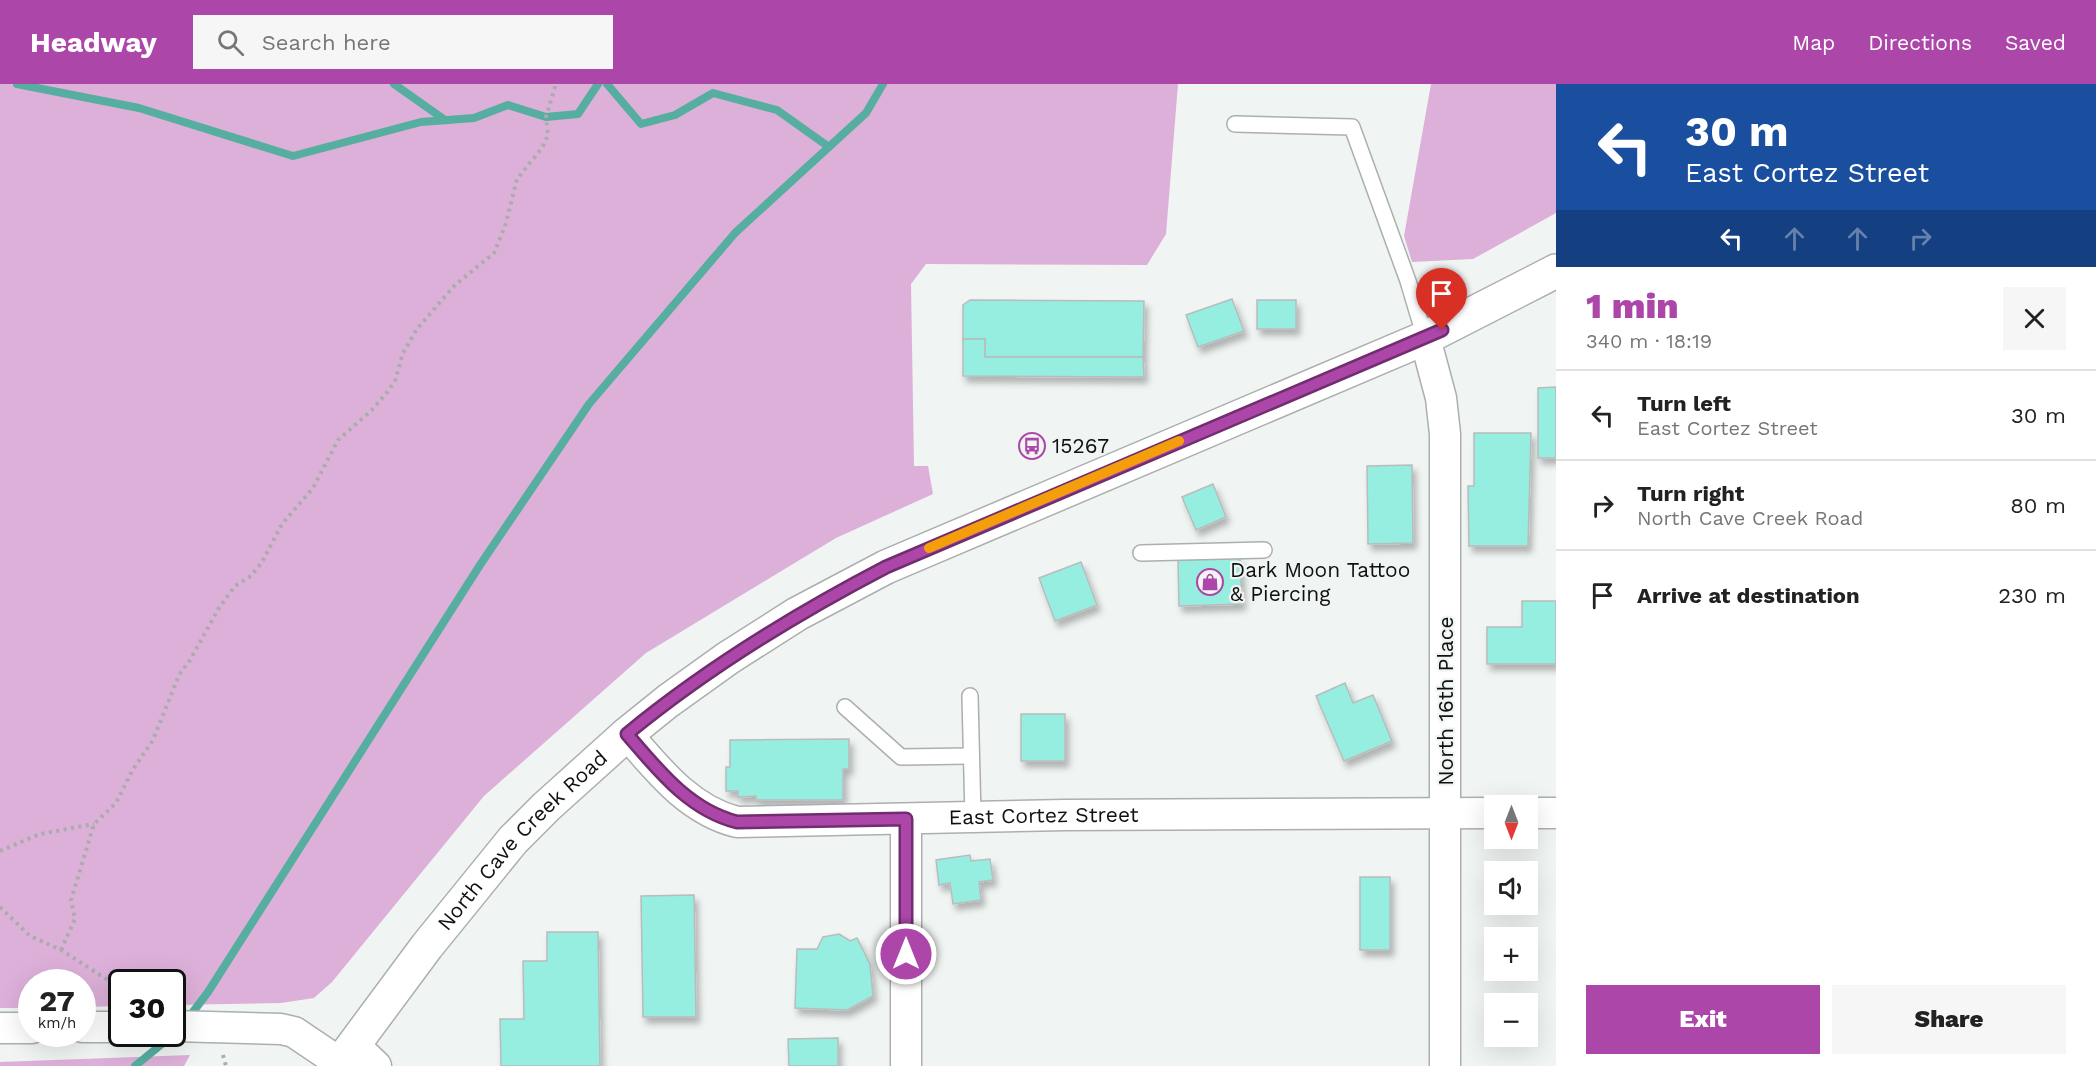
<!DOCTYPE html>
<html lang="en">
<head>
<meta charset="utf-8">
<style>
  body { margin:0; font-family:"Work Sans",sans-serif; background:#f6f6f6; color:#222; height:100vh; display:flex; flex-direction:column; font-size:22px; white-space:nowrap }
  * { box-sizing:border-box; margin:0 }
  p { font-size:20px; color:#767676 }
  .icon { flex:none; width:33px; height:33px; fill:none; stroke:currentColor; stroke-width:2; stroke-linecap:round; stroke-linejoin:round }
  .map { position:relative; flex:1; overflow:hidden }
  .panel { display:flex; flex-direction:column; background:#fff; width:540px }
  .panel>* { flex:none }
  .hud { background:#1a4fa0; color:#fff; overflow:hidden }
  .needle { width:39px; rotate:180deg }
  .controls { position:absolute; left:1484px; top:711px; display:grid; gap:12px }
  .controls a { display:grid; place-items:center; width:54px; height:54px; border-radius:0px; background:#fff; box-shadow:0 6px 24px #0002; font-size:30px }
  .speed { position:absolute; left:18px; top:885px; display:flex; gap:12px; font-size:30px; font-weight:700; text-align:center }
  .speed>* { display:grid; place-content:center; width:78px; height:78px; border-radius:50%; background:#fff; box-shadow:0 6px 24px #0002; line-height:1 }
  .speed small { font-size:15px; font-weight:400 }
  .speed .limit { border:3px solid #111; border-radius:9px; background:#fff; color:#111 }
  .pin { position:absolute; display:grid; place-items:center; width:51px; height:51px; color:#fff; margin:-62px -26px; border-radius:50% 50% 50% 0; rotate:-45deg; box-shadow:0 0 6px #0007 }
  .pin .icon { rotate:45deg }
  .me { position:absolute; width:66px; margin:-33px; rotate:0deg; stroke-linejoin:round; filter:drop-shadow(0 0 4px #0008) }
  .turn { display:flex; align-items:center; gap:21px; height:126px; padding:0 30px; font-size:27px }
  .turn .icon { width:78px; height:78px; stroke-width:2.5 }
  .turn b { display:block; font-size:42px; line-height:51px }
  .lanes { display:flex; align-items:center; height:57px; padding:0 30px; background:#0003; justify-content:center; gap:30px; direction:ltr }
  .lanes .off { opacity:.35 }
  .round { display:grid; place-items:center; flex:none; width:63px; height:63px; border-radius:0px; background:#f6f6f6 }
  .overview { display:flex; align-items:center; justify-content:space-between; height:102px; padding:0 30px }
  h1 { font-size:36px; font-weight:800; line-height:45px; color:#ad46a9 }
  .action { display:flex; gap:12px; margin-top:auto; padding:12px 30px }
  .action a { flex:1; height:69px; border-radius:0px; background:#ad46a9; color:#fff; font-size:24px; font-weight:800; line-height:69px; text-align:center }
  .action a+a { background:#f6f6f6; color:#222 }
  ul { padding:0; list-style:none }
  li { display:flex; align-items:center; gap:18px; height:90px; padding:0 30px; border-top:2px solid #e0e0e0 }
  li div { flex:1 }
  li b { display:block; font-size:22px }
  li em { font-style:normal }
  header { display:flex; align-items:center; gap:36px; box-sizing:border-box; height:84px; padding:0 30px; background:#ad46a9; color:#fff }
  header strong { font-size:28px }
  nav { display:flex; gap:33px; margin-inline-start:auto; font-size:21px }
  .search { width:420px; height:54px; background:#f6f6f6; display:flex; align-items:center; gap:15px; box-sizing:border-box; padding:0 21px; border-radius:0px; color:#767676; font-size:22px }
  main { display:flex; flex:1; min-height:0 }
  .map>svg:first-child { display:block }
  .green { fill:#ddb0d9 }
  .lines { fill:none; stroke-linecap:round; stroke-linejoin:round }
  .stream { stroke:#55aea0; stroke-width:8 }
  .building { fill:#96eee0; stroke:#b9bcbc; stroke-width:1.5; filter:url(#shadow) }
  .service-casing { stroke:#abafae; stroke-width:18 }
  .minor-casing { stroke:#abafae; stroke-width:33 }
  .primary-casing { stroke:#abafae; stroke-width:36 }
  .path { stroke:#a9acab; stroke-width:4; stroke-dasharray:3 4.5; stroke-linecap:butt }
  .service { stroke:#fff; stroke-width:15 }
  .minor { stroke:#fff; stroke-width:30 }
  .primary { stroke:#fff; stroke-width:33 }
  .route-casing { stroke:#702e6e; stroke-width:15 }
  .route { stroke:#ad46a9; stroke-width:10 }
  .slow { stroke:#f59e0b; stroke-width:10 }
  .labels { text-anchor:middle; stroke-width:4.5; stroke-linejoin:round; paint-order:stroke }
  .poi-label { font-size:21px; fill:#0f1010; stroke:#f0f4f3; text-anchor:start }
  .street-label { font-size:21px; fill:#0f1010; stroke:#f0f4f3 }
</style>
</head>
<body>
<header>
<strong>Headway</strong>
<div class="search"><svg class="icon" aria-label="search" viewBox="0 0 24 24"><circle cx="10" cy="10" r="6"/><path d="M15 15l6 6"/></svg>Search here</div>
<nav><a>Map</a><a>Directions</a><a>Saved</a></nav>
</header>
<main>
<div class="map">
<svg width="1556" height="982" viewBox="0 0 1556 982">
  <defs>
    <filter id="shadow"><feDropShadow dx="3.5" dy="6" stdDeviation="3" flood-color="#0004"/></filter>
  </defs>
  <rect width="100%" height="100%" fill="#f0f4f3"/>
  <g class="green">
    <polygon points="0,0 1178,0 1166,150 1147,181 926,180 911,200 914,382 928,382 933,410 836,454 646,569 484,712 332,898 314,914 281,919 173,921 172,898 122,898 121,922 83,923 82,898 32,898 31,924 0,924"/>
    <polygon points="1431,0 1556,0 1556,129 1473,175 1412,178 1404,152"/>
    <polygon points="190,971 184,982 0,982 0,978"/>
  </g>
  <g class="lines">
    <g class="stream">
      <polyline points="17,0 139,24 293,72 421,38 474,34 508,21 546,33 578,30 598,0"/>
      <polyline points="394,0 445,36"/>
      <polyline points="607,0 641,40 675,31 713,9 777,26 829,63"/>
      <polyline points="187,936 208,908 480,481 589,320 735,149 866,29 883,0"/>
      <polyline points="135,982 174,950"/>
    </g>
  </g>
  <g class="building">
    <polygon points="1232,215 1244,247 1198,263 1186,231"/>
    <polygon points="970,216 1144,217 1143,273 985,273 985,255 963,255 963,221"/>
    <rect x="1257" y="216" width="39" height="29"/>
    <polygon points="963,255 985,255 985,273 1143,273 1144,293 963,292"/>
    <polygon points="1556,303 1556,374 1538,374 1538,304"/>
    <polygon points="1474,349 1531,349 1528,462 1469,462 1468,402 1474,402"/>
    <polygon points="1412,381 1413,459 1368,460 1367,382"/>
    <polygon points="1213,400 1226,433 1196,446 1182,413"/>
    <polygon points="1240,474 1242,520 1179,522 1178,476"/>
    <polygon points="1081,478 1097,521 1055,537 1039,494"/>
    <polygon points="1522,517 1556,517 1556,580 1487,580 1487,543 1522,543"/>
    <polygon points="1345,599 1353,619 1373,611 1392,657 1344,677 1316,612"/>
    <rect x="1021" y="630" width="44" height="47"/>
    <polygon points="849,655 849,685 843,685 843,716 756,716 756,712 738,713 738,707 726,707 726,683 730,683 730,656"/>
    <polygon points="970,771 971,777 990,775 993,796 979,798 981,816 953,820 950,799 939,801 936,776"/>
    <rect x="1360" y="793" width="30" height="73"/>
    <polygon points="694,811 696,933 643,933 641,812"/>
    <polygon points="547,848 598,848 600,982 501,982 500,935 524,935 523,877 547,877"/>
    <polygon points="839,850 850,857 857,854 870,880 873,912 847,926 795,924 797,865 817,865 823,853"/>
    <polygon points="838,954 838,982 789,982 788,955"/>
  </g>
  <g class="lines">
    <defs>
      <g id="service">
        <polyline points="1235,40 1352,43 1408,197 1425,254"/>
        <polyline points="1141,469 1264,466"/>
        <polyline points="970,612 973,733"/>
        <polyline points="845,623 901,673 971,672"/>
      </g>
      <g id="minor">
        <polyline points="1425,254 1441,314 1445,350 1445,982"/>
        <path id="s1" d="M627,650C658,686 689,726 737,738L1065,731L1494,729"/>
        <polyline points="1527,729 1556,729"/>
        <polyline points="906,735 906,982"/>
        <polyline points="172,942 281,945 294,948 340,979"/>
        <polyline points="82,943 122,943"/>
        <polyline points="0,944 32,944"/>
        <polyline points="354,961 376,982"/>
      </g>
      <g id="primary">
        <path id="s2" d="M338,982L427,862L513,756L546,723L627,650L668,617L728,574L797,530L886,483L1425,254L1556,187"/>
      </g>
    </defs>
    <use href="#service" class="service-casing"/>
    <use href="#minor" class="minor-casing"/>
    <use href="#primary" class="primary-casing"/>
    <g class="path">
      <polyline points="0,767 40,750 94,740"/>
      <polyline points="0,823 30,852 61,866 122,905"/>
      <polyline points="61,866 75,835 71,816 94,740 116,719 132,687 153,656 179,591 190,576 219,524 235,502 251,492 262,478 282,440 313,404 338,356 372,326 388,307 395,297 403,269 417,245 455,201 494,169 505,142 517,95 542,64 548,51 546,33 556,0"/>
      <polyline points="223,971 226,982"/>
    </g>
    <use href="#service" class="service"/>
    <use href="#minor" class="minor"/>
    <use href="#primary" class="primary"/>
  </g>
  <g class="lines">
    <defs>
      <path id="route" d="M906,870V735L737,738C689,726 658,686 627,650C707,584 794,531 886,483L1442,246"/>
    </defs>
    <use href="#route" class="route-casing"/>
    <use href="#route" class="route"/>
    <polyline class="slow" points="929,464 1179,357"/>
  </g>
  <defs>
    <symbol id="bus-ring" viewBox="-11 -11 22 22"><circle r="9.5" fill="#f0f4f3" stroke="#ad46a9" stroke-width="1.5"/><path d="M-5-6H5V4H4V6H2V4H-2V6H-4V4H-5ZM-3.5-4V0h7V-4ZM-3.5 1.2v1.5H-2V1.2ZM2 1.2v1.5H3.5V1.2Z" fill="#ad46a9"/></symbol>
    <symbol id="shop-ring" viewBox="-11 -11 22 22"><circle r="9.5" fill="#f0f4f3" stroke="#ad46a9" stroke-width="1.5"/><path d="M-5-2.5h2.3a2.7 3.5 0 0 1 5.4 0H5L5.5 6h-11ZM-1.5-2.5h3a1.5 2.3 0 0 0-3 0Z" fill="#ad46a9"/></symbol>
  </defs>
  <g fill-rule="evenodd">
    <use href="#bus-ring" x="1017" y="347" width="30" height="30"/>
    <use href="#shop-ring" x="1195" y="483" width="30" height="30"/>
  </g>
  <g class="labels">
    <g class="poi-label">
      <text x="1052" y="369">15267</text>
      <text x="1230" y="493">Dark Moon Tattoo<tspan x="1230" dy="24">&amp; Piercing</tspan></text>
    </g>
    <g class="street-label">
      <text transform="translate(1446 617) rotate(-90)" y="7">North 16th Place</text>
      <text dy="7" stroke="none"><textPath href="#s1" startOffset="450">East Cortez Street</textPath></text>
      <text dy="7" stroke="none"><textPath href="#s2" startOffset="292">North Cave Creek Road</textPath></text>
    </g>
  </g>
</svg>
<div class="controls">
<a><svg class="needle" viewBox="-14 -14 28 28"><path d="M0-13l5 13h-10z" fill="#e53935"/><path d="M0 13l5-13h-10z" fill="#767676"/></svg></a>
<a><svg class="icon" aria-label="sound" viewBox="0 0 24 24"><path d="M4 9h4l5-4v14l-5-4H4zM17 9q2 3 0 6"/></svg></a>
<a>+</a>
<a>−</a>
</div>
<div class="speed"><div>27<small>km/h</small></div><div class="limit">30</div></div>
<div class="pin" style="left:1442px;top:246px;background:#d93025"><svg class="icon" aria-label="arrive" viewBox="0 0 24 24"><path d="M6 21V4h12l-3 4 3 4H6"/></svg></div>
<svg class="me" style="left:906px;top:870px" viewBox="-20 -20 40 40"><circle r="17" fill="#ad46a9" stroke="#fff" stroke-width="3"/><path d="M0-11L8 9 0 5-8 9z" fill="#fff"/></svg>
</div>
<section class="panel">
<div class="hud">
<div class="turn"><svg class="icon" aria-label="left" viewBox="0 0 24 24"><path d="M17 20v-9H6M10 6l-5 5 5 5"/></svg><div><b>30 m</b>East Cortez Street</div></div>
<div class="lanes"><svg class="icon" aria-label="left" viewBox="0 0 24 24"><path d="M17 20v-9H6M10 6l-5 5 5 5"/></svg><svg class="icon off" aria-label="ahead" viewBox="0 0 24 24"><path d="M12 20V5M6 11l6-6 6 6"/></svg><svg class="icon off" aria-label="ahead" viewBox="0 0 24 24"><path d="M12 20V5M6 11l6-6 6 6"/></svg><svg class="icon off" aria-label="right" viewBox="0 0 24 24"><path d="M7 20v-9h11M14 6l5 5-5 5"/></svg></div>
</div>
<div class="overview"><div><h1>1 min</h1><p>340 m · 18:19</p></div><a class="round"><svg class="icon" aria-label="close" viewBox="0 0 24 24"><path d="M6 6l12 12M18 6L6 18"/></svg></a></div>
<ul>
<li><svg class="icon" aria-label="left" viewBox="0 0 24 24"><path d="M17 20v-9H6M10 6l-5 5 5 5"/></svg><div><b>Turn left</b><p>East Cortez Street</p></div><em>30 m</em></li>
<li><svg class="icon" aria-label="right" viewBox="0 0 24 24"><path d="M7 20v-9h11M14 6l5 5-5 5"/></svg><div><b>Turn right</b><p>North Cave Creek Road</p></div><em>80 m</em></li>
<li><svg class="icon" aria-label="arrive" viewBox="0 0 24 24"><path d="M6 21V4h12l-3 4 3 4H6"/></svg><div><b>Arrive at destination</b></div><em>230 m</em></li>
</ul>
<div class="action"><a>Exit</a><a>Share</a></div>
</section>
</main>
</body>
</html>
